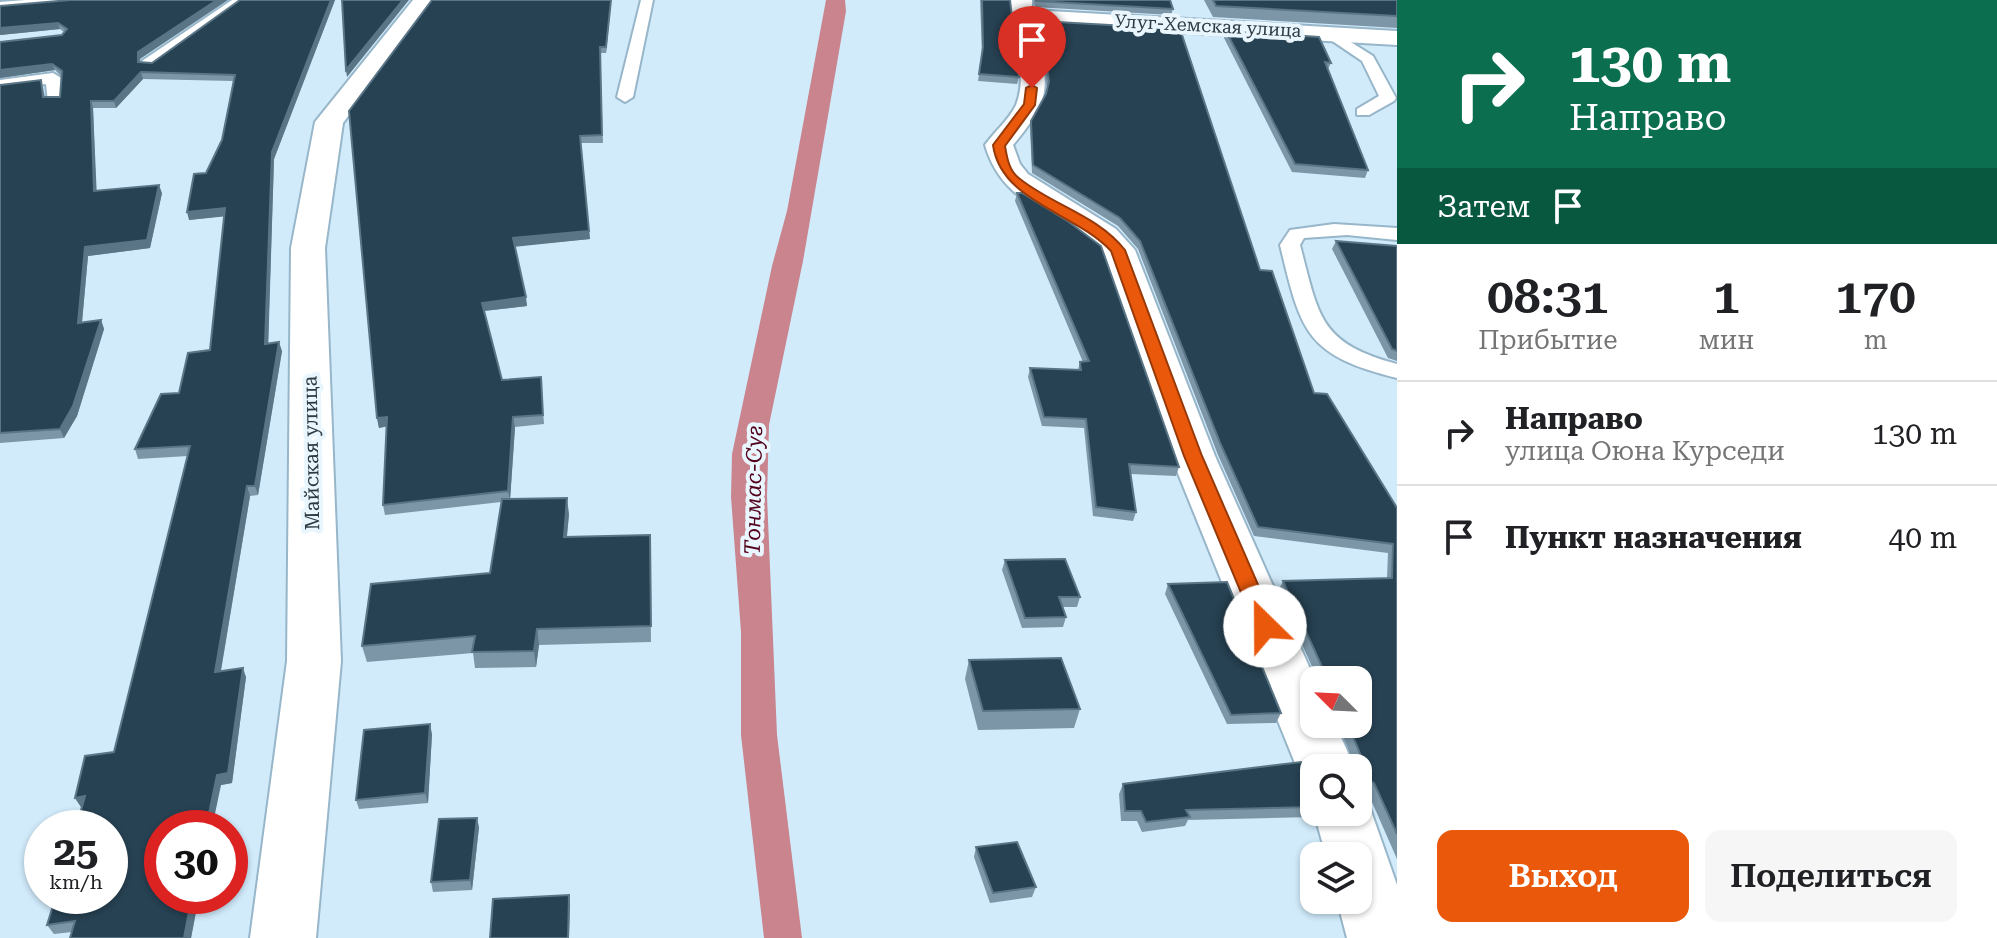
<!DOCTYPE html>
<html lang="ru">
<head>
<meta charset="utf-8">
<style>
  body { margin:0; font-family:"Roboto Serif",serif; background:#f6f6f6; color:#202124; height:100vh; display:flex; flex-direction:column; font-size:30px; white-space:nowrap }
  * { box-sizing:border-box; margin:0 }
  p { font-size:26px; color:#757577 }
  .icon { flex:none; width:44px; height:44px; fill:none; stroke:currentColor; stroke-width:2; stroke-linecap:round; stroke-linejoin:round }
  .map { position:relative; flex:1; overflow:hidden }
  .drawer { display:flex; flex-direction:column; background:#fff; width:600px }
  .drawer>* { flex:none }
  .hud { background:#0b6e4f; color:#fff; overflow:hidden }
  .needle { width:52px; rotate:294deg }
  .fabs { position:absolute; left:1300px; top:666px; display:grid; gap:16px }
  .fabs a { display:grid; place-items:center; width:72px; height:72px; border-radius:16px; background:#fff; box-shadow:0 2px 6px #0004; font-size:40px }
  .speed { position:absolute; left:24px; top:810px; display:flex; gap:16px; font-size:40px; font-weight:700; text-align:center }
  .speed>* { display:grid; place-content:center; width:104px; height:104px; border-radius:50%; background:#fff; box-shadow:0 2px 6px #0004; line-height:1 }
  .speed small { font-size:20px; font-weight:400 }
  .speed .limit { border:12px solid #d22; background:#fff; color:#111 }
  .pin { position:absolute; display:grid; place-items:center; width:68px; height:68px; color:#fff; margin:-82px -34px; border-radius:50% 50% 50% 0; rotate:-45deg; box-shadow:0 0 8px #0007 }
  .pin .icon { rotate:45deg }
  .me { position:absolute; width:88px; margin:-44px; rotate:337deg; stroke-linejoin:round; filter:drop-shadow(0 0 6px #0008) }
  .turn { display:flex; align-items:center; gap:28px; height:168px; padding:0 40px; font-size:36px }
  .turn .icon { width:104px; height:104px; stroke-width:2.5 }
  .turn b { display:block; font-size:56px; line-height:68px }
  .then { display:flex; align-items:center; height:76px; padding:0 40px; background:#0003; gap:16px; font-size:30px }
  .eta { display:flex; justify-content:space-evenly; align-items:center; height:136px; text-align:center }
  .eta b { font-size:48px; font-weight:600; line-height:56px }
  .action { display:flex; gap:16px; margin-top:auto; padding:16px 40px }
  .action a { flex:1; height:92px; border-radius:16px; background:#ea580c; color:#fff; font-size:32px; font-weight:600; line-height:92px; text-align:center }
  .action a+a { background:#f6f6f6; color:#202124 }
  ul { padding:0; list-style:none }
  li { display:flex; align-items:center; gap:24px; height:104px; padding:0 40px; border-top:2px solid #e0e0e0 }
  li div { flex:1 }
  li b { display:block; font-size:30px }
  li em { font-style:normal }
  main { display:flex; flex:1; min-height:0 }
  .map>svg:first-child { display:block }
  .water { fill:#c9848d }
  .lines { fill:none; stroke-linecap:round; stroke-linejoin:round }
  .service-casing { stroke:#97b6c9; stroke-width:4 }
  .minor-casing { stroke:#97b6c9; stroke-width:4 }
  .service { fill:#fff; fill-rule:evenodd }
  .minor { fill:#fff; fill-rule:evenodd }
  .wall { fill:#7c96a7 }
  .shaded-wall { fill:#5a7585 }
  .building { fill:#274253; stroke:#5a7585; stroke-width:2 }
  .route { fill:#ea580c; stroke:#983908; stroke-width:2 }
  .labels { text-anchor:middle; stroke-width:8; stroke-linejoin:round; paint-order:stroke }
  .far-street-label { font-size:18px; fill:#2d3a42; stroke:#e9f6fe }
  .street-label { font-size:20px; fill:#2d3a42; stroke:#e9f6fe }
  .water-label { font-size:22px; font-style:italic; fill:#53001b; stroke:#e9f6fe }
</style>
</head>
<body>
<main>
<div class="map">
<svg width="1397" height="938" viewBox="0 0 1397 938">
  <rect width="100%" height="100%" fill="#d1ebfb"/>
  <polygon class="water" points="826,0 845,0 846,11 803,261 769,425 767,496 777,735 802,938 764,938 741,735 741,632 731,497 732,454 772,266 787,211"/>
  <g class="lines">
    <defs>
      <g id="service">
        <polygon points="25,0 77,0 71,4 0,10 0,2"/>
        <polygon points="232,0 247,0 152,67 142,67 142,61"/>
        <polygon points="641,0 653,0 633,97 625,102 617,97"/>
        <polygon points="1330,29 1373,56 1396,98 1394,101 1369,115 1357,115 1357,109 1379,96 1362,61 1325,36 1325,30"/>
        <polygon points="53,73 61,78 60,102 48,102 46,84 0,90 0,80"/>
        <path d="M1334,224L1397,228V240L1347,235L1304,238L1300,245C1319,317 1319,343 1397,364V378C1305,355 1301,332 1280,245L1290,230Z"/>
      </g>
      <g id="minor">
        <polygon points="413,0 435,0 343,123 325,248 341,661 316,938 250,938 287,661 291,248 315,122"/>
        <path d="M1010,0H1032V10L1397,31V45L1034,24C1047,85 1056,94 1013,145L1020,164L1028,174L1116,229L1135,250L1215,456L1315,680L1314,724H1335L1355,768H1314V788L1305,785L1297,768L1171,456L1102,253C1061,210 1004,210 985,145C994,132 1009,120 1016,105C1030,71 1009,33 1010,0Z"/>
        <polygon points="1358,791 1365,794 1397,885 1397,938 1347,938 1337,900 1358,900 1358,856 1326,856 1314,812 1358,812"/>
      </g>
    </defs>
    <use href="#service" class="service-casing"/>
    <use href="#minor" class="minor-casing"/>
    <use href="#service" class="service"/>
    <use href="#minor" class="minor"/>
  </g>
  <g class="wall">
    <polygon points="240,0 335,0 274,159 268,343 282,351 258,495 250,496 221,671 246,677 232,783 221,785 162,896 199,896 191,938 70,938 72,932 54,934 47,925 82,807 81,807 75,798 114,752 188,456 138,459 135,449 179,393 210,350 224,216 189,220 206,173 222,140 233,81 143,79 116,108 93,108 96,191 162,193 150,248 88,256 82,323 101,320 104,329 77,416 64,438 0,443 0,85 43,87 45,97 60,97 61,76 55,70 0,78 0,42 62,35 64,32 60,29 0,35 0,6 69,1 140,59 140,62 152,63"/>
    <polygon points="980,0 1010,0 1019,77 1017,84 978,81 982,54"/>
    <polygon points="1033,0 1170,0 1173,9 1171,15 1035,7"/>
    <polygon points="1204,0 1397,0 1397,28 1213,17"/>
    <polygon points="611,3 606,53 600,53 603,143 581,143 590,239 514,246 527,306 484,311 502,380 541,377 544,424 515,427 510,499 569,514 567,537 650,535 651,642 539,645 536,667 475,668 473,653 367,662 362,646 490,573 501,502 385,515 383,505 387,426 379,428 377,418"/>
    <polygon points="1039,21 1260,270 1314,393 1397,508 1397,859 1368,793 1361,789 1361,799 1358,804 1358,768 1319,768 1322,761 1353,761 1338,724 1358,724 1358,680 1318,680 1278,591 1283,581 1387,578 1388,553 1254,536 1218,455 1138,249 1118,226 1032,173 1030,128 1031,121 1046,94 1047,88 1038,27"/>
    <polygon points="1226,31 1331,63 1328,69 1368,170 1365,178 1292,172 1224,38"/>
    <polygon points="1017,193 1179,467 1176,476 1131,474 1136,512 1133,521 1093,516 1084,428 1042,426 1028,377 1030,368 1078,370 1080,362 1083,362 1015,201"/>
    <polygon points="1336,241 1397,246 1397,361 1388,358 1332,249"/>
    <polygon points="1005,560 1080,597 1077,607 1063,607 1066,617 1063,627 1022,628 1002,570"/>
    <polygon points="1168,584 1281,713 1276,723 1227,724 1165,594"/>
    <polygon points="969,660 1080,709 1074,728 978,730 965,679"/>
    <polygon points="432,734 428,803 359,809 356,800"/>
    <polygon points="1308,776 1314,779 1315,812 1312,817 1188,820 1185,826 1142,832 1137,821 1121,821 1119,794 1123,784"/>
    <polygon points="479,827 472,890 433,892 431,882"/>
    <polygon points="976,847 1036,887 1032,897 990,903 974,857"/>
  </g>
  <g class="shaded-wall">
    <polygon points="217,0 228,0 140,59 140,69 138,62 138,52"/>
    <polygon points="331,0 335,0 274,159 268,353 265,344 272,152"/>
    <polygon points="403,0 409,0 347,77 346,70"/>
    <polygon points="611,0 611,3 606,53 606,47"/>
    <polygon points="58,23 60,29 0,35 0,28"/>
    <polygon points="52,64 55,70 0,78 0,70"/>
    <polygon points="141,72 143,79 116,108 114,101"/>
    <polygon points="91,101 93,108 97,199 94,191"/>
    <polygon points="159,185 162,193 150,248 88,256 81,332 78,323 85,247"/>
    <polygon points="225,208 228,216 189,220 187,212"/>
    <polygon points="589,231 590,239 513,247 513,238"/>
    <polygon points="526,297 527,306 483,311 482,303"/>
    <polygon points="101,320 104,329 77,416 64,438 60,429"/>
    <polygon points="279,342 282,351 258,495 255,486"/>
    <polygon points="387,417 389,426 379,428 377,418"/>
    <polygon points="513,417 515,427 510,501 508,491"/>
    <polygon points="247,486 250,496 219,681 215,672"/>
    <polygon points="567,498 569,514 565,553 564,537"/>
    <polygon points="537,629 539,645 536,667 534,651"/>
    <polygon points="243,668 246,677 232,783 221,785 212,828 206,828 217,775"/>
    <polygon points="430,724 432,734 428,803 425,793"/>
    <polygon points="85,796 91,806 81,807 75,798"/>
    <polygon points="477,818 479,827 472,890 470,880"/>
    <polygon points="569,895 570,905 569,938 568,938"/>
    <polygon points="192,896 199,896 191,938 184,938"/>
  </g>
  <g class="building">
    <polygon points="70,0 217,0 138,52 138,62 152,63 240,0 331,0 272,152 265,344 279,342 255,486 247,486 215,672 243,668 228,773 217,775 206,828 162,828 162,896 192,896 184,938 70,938 75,921 47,925 56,896 110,896 110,828 76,828 85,796 75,798 85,756 114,752 190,446 135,449 161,394 179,393 188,353 210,350 225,208 187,212 194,174 206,173 222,140 235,75 141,72 114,101 91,101 94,191 159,185 147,240 85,247 78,323 101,320 73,406 60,429 0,433 0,85 41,80 43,97 60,97 62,71 52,64 0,70 0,42 62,35 67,29 58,23 0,28 0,6"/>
    <polygon points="342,0 403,0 346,70"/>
    <polygon points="432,0 611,0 606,47 600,47 602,135 580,136 589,231 513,238 526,297 482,303 502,380 541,377 543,415 513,417 508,491 383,505 387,417 377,418 349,111"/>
    <polygon points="982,0 1010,0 1019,77 979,74 983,47"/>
    <polygon points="1036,0 1170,0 1173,9 1036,1"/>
    <polygon points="1213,0 1397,0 1397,16 1216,6"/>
    <polygon points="1039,21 1180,29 1260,270 1272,271 1314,393 1327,394 1397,508 1397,834 1374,783 1365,778 1361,781 1361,799 1358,799 1358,768 1322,768 1322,761 1363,761 1348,724 1358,724 1358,680 1323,680 1323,669 1283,581 1392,578 1393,544 1258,527 1221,445 1140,241 1120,218 1033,165 1031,121 1046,94 1049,81"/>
    <polygon points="1226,31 1319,37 1331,63 1325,62 1368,170 1295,164"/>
    <polygon points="1017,193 1022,193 1069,222 1101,246 1179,467 1129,464 1136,512 1096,507 1086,419 1044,417 1030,368 1081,370 1080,362 1089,361"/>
    <polygon points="1336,241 1397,246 1397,351 1392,349"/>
    <polygon points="567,498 564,537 650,535 651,626 537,629 534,651 472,652 475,636 362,646 371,584 490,573 502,499"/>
    <polygon points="1065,559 1080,597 1059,597 1066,617 1025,618 1005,560"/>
    <polygon points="1227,582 1281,713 1231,715 1168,584"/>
    <polygon points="1061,658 1080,709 983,711 969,660"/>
    <polygon points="430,724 425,793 356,800 364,730"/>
    <polygon points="1301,762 1308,776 1314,779 1314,807 1186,810 1190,817 1146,822 1141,811 1125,811 1123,784"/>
    <polygon points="477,818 470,880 431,882 439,819"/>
    <polygon points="1017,842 1036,887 993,893 976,847"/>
    <polygon points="569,895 568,938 490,938 493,899"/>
  </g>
  <path class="route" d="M1032,85L1037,88L1035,105L1005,146C1007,158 1009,171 1020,179C1054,206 1097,215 1125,250L1202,456L1276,626L1273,632H1258L1255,626L1184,456L1111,251C1076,213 1001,202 993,145L1024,104L1026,88Z"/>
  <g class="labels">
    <g class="far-street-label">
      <text transform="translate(1208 26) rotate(3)" y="6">Улуг-Хемская улица</text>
    </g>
    <g class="street-label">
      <text transform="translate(311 453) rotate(-91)" y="7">Майская улица</text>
    </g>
    <g class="water-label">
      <text transform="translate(753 490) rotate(-89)" y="8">Тонмас-Суг</text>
    </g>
  </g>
</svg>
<div class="fabs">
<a><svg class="needle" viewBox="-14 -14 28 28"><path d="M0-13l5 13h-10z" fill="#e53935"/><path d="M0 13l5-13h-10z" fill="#757577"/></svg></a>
<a><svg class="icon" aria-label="search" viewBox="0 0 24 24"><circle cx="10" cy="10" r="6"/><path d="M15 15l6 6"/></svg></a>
<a><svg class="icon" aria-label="layers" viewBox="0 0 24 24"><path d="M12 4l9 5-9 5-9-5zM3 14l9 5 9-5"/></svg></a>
</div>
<div class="speed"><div>25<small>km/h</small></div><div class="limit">30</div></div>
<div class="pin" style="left:1032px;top:88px;background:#d93025"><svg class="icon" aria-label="arrive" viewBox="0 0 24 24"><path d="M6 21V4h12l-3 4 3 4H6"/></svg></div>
<svg class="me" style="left:1265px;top:626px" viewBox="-20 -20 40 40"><circle r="19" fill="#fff"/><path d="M0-13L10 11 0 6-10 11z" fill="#ea580c"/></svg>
</div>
<section class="drawer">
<div class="hud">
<div class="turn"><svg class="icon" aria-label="right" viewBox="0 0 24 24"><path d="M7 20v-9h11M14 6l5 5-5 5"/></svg><div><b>130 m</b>Направо</div></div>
<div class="then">Затем<svg class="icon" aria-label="arrive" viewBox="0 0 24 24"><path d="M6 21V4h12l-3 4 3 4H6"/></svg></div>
</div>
<div class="eta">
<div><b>08:31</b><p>Прибытие</p></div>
<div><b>1</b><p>мин</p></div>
<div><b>170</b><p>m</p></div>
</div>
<ul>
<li><svg class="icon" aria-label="right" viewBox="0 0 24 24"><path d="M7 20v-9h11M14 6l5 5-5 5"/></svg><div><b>Направо</b><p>улица Оюна Курседи</p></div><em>130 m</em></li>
<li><svg class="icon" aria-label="arrive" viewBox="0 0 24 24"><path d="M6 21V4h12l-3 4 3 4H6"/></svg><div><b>Пункт назначения</b></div><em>40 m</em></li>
</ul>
<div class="action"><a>Выход</a><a>Поделиться</a></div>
</section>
</main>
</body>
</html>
